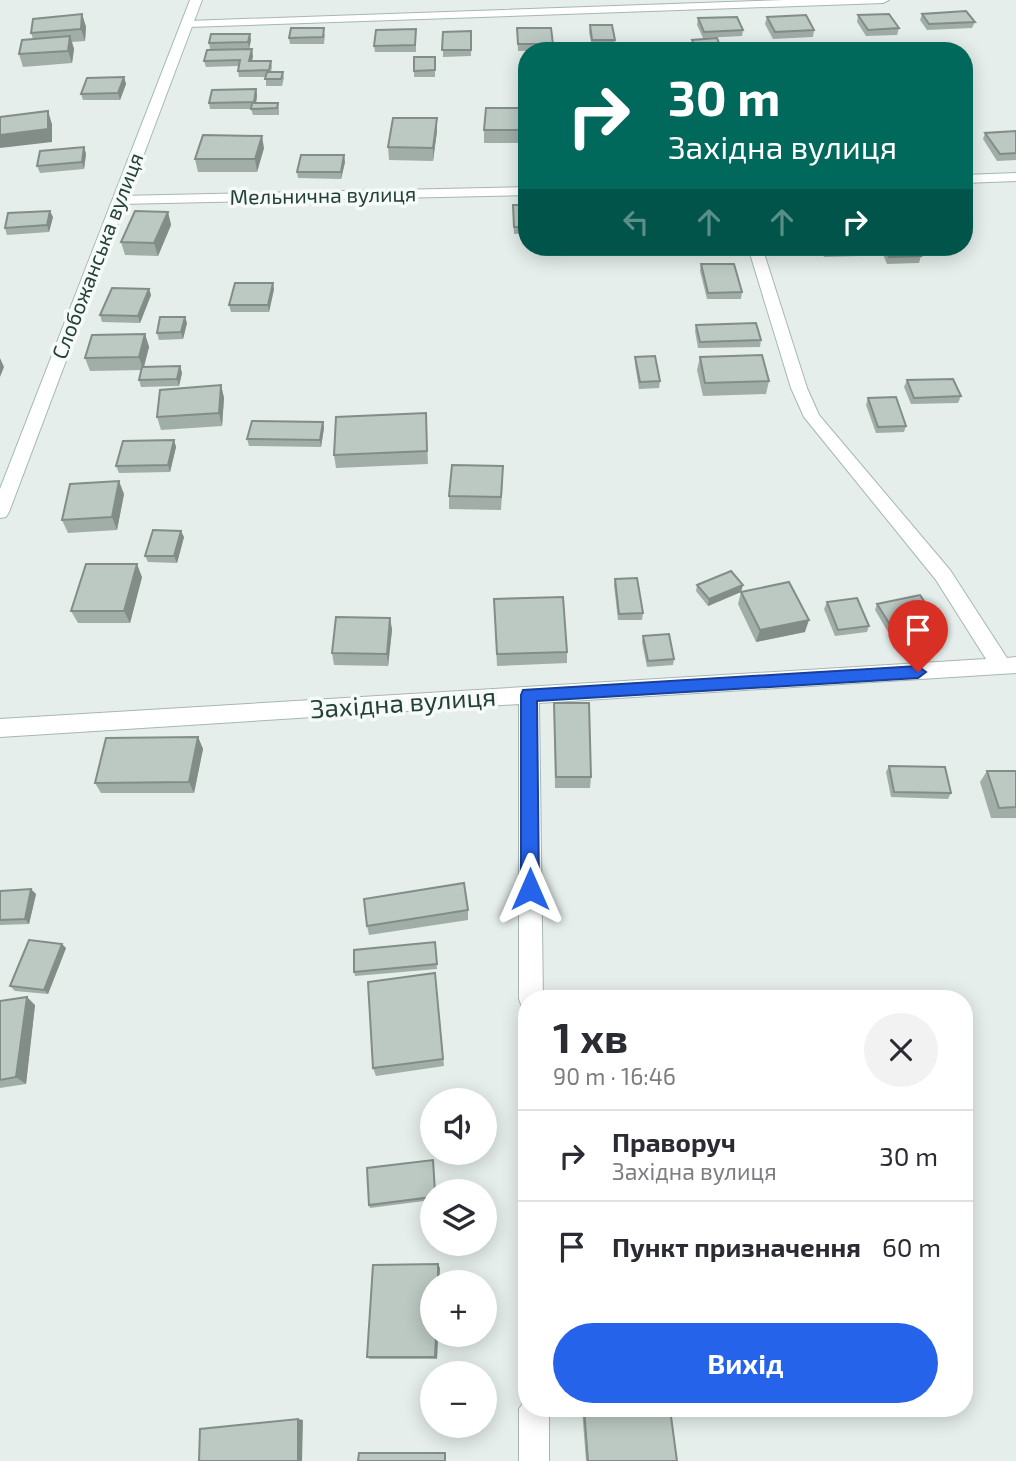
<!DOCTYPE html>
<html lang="uk">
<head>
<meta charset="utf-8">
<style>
  body { margin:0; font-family:"Exo 2",sans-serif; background:#f2f2f3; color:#2b2b33; height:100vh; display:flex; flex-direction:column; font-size:26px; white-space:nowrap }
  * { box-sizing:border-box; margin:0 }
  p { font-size:23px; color:#7c7c81 }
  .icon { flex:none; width:38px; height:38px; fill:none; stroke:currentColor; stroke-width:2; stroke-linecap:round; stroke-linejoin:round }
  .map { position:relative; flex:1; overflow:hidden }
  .drawer { position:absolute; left:518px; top:990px; width:455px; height:427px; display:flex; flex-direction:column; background:#fff; border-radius:28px; box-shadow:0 4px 18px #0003 }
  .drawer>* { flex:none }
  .hud { position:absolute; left:518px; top:42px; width:455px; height:214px; border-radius:28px; box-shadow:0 4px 18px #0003; background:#00695c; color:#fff; overflow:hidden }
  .controls { position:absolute; left:420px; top:1088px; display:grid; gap:14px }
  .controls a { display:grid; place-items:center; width:77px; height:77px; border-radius:50%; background:#fff; box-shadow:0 4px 18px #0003; font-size:35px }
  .pin { position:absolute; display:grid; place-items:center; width:60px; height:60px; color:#fff; margin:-72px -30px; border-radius:50% 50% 50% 0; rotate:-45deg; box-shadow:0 0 7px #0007 }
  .pin .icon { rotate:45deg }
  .me { position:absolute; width:77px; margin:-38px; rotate:0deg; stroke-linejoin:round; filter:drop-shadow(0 0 5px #0008) }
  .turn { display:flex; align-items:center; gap:24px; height:147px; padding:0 35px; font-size:32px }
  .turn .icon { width:91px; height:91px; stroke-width:2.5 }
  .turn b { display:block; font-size:49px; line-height:60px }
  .lanes { display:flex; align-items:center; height:66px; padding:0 35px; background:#0003; justify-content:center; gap:35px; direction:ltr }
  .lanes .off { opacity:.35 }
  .round { display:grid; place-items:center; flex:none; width:74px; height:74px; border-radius:37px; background:#f2f2f3 }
  .summary { display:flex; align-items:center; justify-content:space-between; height:119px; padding:0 35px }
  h1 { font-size:42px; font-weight:700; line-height:52px }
  .primary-button { display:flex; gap:14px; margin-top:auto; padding:14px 35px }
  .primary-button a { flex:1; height:80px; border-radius:42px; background:#2563eb; color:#fff; font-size:28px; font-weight:700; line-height:80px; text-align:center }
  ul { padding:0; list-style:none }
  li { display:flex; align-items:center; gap:21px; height:91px; padding:0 35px; border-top:2px solid #e1e1e2 }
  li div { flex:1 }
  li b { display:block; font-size:26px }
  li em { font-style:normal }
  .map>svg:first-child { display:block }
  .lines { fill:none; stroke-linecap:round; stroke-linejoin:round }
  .street-casing { stroke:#a7b7b0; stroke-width:2 }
  .secondary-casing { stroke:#a4bab0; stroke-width:2 }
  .street { fill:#fff; fill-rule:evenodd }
  .secondary { fill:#fff; fill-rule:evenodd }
  .wall { fill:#a1ada7 }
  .shaded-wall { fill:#838d88 }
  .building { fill:#bbc9c2; stroke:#838d88; stroke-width:2 }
  .route { fill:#2563eb; stroke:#184099; stroke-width:2 }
  .labels { text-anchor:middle; stroke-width:7; stroke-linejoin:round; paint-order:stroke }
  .far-street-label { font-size:21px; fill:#244136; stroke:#f6faf8 }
  .street-label { font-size:26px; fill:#244136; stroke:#f6faf8 }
</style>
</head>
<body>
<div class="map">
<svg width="1016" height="1461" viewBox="0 0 1016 1461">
  <rect width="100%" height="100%" fill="#e5eeea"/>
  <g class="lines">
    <defs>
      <g id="street">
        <polygon points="785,0 889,0 883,3 188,27 182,24 188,21"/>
        <polygon points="1016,173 1016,181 964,183 964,175"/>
        <polygon points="527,187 527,195 120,204 113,200 120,196"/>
        <polygon points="748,247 762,247 807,388 819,415 950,570 1007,658 1016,657 1016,673 539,703 543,999 527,999 527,1009 522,1007 519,999 519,704 0,737 0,719 986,659 936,580 804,417 791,388"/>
        <polygon points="527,1397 527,1409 549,1409 549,1461 519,1461 519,1409"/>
      </g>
      <polygon id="secondary" points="190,0 202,0 9,512 6,517 0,518 0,489"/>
    </defs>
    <use href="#street" class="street-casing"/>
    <use href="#secondary" class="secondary-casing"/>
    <use href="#street" class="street"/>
    <use href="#secondary" class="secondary"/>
  </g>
  <g class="wall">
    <polygon points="82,14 86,27 85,41 72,42 74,49 72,63 23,67 19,54 33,39 31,33"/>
    <polygon points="922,14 975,22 972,28 927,30 920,20"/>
    <polygon points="858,15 899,28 897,35 866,36 857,22"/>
    <polygon points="767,17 814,30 813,37 773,39 765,24"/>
    <polygon points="698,18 743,30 742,36 703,38 697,25"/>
    <polygon points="590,25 615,40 614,46 592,47 589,32"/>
    <polygon points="517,28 553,44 553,50 518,51"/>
    <polygon points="416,29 416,52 375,52 374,46"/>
    <polygon points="471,31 471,56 443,57 443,32"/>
    <polygon points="325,34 324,44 290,44 289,38"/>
    <polygon points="251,40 249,49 210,49 209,43"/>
    <polygon points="692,40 721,48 721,51 693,51 691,46"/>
    <polygon points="253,56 252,61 271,61 272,67 271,72 283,72 284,78 282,86 266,86 266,77 239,77 238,71 239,66 206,67 204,61"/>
    <polygon points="435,57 435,77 414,77 414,71"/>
    <polygon points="124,77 126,84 120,100 83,100 81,94"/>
    <polygon points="256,89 257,96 256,103 278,103 279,109 279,115 253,115 251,109 210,109 209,103"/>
    <polygon points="527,108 527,143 484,143 484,130"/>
    <polygon points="437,118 437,131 433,161 389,160 388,147"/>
    <polygon points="1016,131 1016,160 997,161 983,139 985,133"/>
    <polygon points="84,147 86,154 84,169 40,173 37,166"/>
    <polygon points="264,148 257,172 198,172 195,159"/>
    <polygon points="345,162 341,179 298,178 297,172"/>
    <polygon points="527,205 527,233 514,234 513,212"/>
    <polygon points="168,212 171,225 158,256 125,255 121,242"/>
    <polygon points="53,217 49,232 7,235 5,228"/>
    <polygon points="695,247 727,247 695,248"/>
    <polygon points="821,247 861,247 862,250 860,256 824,257"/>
    <polygon points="884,247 917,247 921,256 919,263 887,264 882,252"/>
    <polygon points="701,264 742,292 741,299 707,299 700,271"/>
    <polygon points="149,289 151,295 140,323 102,322 100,315"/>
    <polygon points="274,289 269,312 231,312 229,305"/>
    <polygon points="187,323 183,339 159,340 157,333"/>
    <polygon points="696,325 761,340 760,347 698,348 695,331"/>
    <polygon points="145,334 149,347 144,367 180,366 182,373 179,386 141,387 139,380 142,370 90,371 85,358"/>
    <polygon points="635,357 660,381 659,388 639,389 635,364"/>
    <polygon points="700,357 769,381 766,394 703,396 697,370"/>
    <polygon points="907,380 961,396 958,403 911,404 904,387"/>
    <polygon points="221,385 224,398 222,426 161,430 157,417"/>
    <polygon points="868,398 906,426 904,432 876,433 866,405"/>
    <polygon points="426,413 428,464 336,468 334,455"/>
    <polygon points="323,422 324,428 321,447 249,446 247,439"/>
    <polygon points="174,440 176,447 170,472 119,473 116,466"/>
    <polygon points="503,479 501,510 449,509 449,496"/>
    <polygon points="124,494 117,530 68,533 62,520"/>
    <polygon points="184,537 177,563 148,562 145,556"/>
    <polygon points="142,577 130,623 78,623 71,611"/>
    <polygon points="615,579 643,613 642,620 618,620 614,585"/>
    <polygon points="697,585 741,592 805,632 756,642 738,604 741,592 708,606 696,591"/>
    <polygon points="494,599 567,652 567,663 497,666"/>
    <polygon points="827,602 869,626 867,632 835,636 824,609"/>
    <polygon points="877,604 934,616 931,623 888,632 875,610"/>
    <polygon points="390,618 392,630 388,666 334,665 332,653"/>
    <polygon points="643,636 674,659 673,665 647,667 642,642"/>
    <polygon points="554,703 591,777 590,788 555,788"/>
    <polygon points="198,737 203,749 194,793 101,793 95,783"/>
    <polygon points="889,766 951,793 948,799 891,797 886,772"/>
    <polygon points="987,771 1016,771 1016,818 991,818 980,782"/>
    <polygon points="0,891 36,894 29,924 0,925"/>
    <polygon points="468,910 468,920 369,935 367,926"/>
    <polygon points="435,942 437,969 355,976 354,972"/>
    <polygon points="66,948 48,994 15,991 10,986"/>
    <polygon points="435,973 444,1066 376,1076 373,1068"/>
    <polygon points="0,1001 35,1005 26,1084 0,1088"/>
    <polygon points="433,1163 435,1192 432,1192 432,1200 370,1208 369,1205"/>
    <polygon points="440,1268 432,1335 438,1335 437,1359 370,1359 367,1357"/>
    <polygon points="582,1409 670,1409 677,1461 586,1461"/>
  </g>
  <g class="shaded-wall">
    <polygon points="82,14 86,27 85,41 81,29"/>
    <polygon points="250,34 251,40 249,49 248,42"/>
    <polygon points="70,36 74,49 72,63 68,51"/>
    <polygon points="252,49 253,56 250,68 249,61"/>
    <polygon points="124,77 126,84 120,100 118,93"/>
    <polygon points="256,89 257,96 255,109 254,102"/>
    <polygon points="48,111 52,124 52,142 0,148 0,135"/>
    <polygon points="437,118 437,131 433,161 433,148"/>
    <polygon points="262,136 264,148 257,172 255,159"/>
    <polygon points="84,147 86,154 84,169 82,162"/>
    <polygon points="344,155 345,162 341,179 341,172"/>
    <polygon points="50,211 53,217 49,232 47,225"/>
    <polygon points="168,212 171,225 158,256 154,243"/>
    <polygon points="273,283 274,289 269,312 268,305"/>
    <polygon points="149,289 151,295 140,323 138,316"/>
    <polygon points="185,317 187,323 183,339 181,332"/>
    <polygon points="145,334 149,347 143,370 139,357"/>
    <polygon points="0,358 4,367 0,377"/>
    <polygon points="180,366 182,373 179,386 177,379"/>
    <polygon points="221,385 224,398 222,426 219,413"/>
    <polygon points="323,422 324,428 321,447 320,440"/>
    <polygon points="174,440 176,447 170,472 168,465"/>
    <polygon points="119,481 124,494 117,530 112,517"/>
    <polygon points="181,531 184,537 177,563 174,556"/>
    <polygon points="137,564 142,577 130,623 124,611"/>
    <polygon points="743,585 741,592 708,606 709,599"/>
    <polygon points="934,616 931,623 888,632 891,626"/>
    <polygon points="390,618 392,630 388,666 387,654"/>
    <polygon points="809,620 805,632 756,642 760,630"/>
    <polygon points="198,737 203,749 194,793 189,782"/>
    <polygon points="31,889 36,894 29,924 25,919"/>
    <polygon points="62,944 66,948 48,994 44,990"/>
    <polygon points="27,997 35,1005 26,1084 16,1077"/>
    <polygon points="438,1264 440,1268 439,1283 438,1283"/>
    <polygon points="436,1335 438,1335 437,1359 435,1357"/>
    <polygon points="298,1419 303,1420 302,1461 298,1461"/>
  </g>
  <g class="building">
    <polygon points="966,11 975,22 929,24 922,14"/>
    <polygon points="82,14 81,29 31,33 33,19"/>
    <polygon points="889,14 899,28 868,30 858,15"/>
    <polygon points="806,15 814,30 775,32 767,17"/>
    <polygon points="737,17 743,30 704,32 698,18"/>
    <polygon points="590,25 612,25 615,40 592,40"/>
    <polygon points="291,28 324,28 323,37 289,38"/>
    <polygon points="517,28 551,28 553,44 518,44"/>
    <polygon points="416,29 415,45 374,46 376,30"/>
    <polygon points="471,31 471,50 442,50 443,32"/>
    <polygon points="211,34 250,34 248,42 209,43"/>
    <polygon points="70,36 68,51 19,54 22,40"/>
    <polygon points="717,38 721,48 696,49 692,40"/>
    <polygon points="252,49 249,61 271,61 269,70 238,71 240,60 204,61 207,50"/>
    <polygon points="414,57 435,57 435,70 414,71"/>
    <polygon points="267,72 283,72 281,79 265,79"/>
    <polygon points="124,77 118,93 81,94 87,78"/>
    <polygon points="256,89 254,102 209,103 212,90"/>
    <polygon points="252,103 278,103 277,108 251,109"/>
    <polygon points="486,108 527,108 527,130 484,130"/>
    <polygon points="48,111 48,129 0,135 0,117"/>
    <polygon points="393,118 437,118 433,148 388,147"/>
    <polygon points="1016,131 1016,153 1000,154 985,133"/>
    <polygon points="203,135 262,136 255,159 195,159"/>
    <polygon points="84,147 82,162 37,166 40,151"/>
    <polygon points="301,155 344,155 341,172 297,172"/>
    <polygon points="513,205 527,205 527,227 514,227"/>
    <polygon points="50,211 47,225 5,228 8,213"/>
    <polygon points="135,211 168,212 154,243 121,242"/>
    <polygon points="825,247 861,247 862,250 826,250"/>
    <polygon points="885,247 917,247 921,256 889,257"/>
    <polygon points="701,264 734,264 742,292 708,293"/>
    <polygon points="235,283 273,283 268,305 229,305"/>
    <polygon points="112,288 149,289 138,316 100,315"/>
    <polygon points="160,317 185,317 181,332 157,333"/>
    <polygon points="756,323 761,340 700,342 696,325"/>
    <polygon points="145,334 139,357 85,358 92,335"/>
    <polygon points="762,355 769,381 705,383 700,357"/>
    <polygon points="655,356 660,381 640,382 635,357"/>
    <polygon points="180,366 177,379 139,380 142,367"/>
    <polygon points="953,379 961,396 914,398 907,380"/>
    <polygon points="221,385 219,413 157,417 160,390"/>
    <polygon points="896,397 906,426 878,427 868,398"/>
    <polygon points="426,413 427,451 334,455 336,417"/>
    <polygon points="252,421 323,422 320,440 247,439"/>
    <polygon points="174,440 168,465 116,466 123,441"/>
    <polygon points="452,465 503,466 501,497 449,496"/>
    <polygon points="119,481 112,517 62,520 70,484"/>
    <polygon points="153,530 181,531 174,556 145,556"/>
    <polygon points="86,564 137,564 124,611 71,611"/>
    <polygon points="731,571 743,585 709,599 697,585"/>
    <polygon points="637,578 643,613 619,614 615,579"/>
    <polygon points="789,582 809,620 760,630 741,592"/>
    <polygon points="920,595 934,616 891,626 877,604"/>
    <polygon points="563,597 567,652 497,654 494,599"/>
    <polygon points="857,598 869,626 838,630 827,602"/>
    <polygon points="336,617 390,618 387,654 332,653"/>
    <polygon points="669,634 674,659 648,661 643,636"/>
    <polygon points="554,703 589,703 591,777 556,777"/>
    <polygon points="198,737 189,782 95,783 106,738"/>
    <polygon points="889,766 945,767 951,793 894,792"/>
    <polygon points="987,771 1016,771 1016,807 999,808"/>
    <polygon points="464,883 468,910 367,926 364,899"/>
    <polygon points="31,889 25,919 0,920 0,891"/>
    <polygon points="29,940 62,944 44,990 10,986"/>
    <polygon points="435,942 437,964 354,972 354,950"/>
    <polygon points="435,973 443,1059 373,1068 368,982"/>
    <polygon points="27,997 16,1077 0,1080 0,1001"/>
    <polygon points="433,1160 435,1192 432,1192 432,1197 369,1205 367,1168"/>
    <polygon points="438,1264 438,1283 432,1283 432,1335 436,1335 435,1357 367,1357 373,1265"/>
    <polygon points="584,1409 670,1409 677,1461 588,1461"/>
    <polygon points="298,1419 298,1461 199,1461 200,1429"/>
    <polygon points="359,1453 445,1453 445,1461 358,1461"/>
  </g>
  <polygon class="route" points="918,666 926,672 918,678 537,701 539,889 536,894 530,897 524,894 521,889 521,695 523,690"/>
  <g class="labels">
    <g class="far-street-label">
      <text transform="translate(323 196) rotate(-1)" y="7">Мельнична вулиця</text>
      <text transform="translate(98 256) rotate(-69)" y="7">Слобожанська вулиця</text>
    </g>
    <g class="street-label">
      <text transform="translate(403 703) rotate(-4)" y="9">Західна вулиця</text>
    </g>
  </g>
</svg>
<div class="controls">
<a><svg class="icon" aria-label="sound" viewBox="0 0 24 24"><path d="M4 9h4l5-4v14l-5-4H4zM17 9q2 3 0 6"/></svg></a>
<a><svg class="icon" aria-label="layers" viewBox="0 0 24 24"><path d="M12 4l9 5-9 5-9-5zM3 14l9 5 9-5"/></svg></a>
<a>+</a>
<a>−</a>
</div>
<div class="pin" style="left:918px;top:672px;background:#d93025"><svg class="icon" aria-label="arrive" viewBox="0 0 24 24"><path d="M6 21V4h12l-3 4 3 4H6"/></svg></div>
<svg class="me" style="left:530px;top:889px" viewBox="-20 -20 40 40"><path d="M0-17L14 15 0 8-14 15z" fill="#2563eb" stroke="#fff" stroke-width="4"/></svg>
<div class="hud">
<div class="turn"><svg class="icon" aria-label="right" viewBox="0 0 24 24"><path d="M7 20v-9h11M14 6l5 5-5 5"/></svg><div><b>30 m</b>Західна вулиця</div></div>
<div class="lanes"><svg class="icon off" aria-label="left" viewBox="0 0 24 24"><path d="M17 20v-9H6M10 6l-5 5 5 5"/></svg><svg class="icon off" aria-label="ahead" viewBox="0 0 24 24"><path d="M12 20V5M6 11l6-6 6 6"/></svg><svg class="icon off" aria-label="ahead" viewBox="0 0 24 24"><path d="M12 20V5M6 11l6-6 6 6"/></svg><svg class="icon" aria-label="right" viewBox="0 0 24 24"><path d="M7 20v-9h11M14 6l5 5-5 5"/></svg></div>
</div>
<section class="drawer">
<div class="summary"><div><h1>1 хв</h1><p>90 m · 16:46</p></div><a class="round"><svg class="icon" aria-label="close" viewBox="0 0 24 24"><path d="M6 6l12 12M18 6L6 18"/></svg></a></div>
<ul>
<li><svg class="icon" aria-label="right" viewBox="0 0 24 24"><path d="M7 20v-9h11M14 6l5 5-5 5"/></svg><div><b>Праворуч</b><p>Західна вулиця</p></div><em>30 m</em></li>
<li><svg class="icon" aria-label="arrive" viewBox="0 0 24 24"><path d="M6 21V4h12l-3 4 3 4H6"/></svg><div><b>Пункт призначення</b></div><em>60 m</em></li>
</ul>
<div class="primary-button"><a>Вихід</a></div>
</section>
</div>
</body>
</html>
